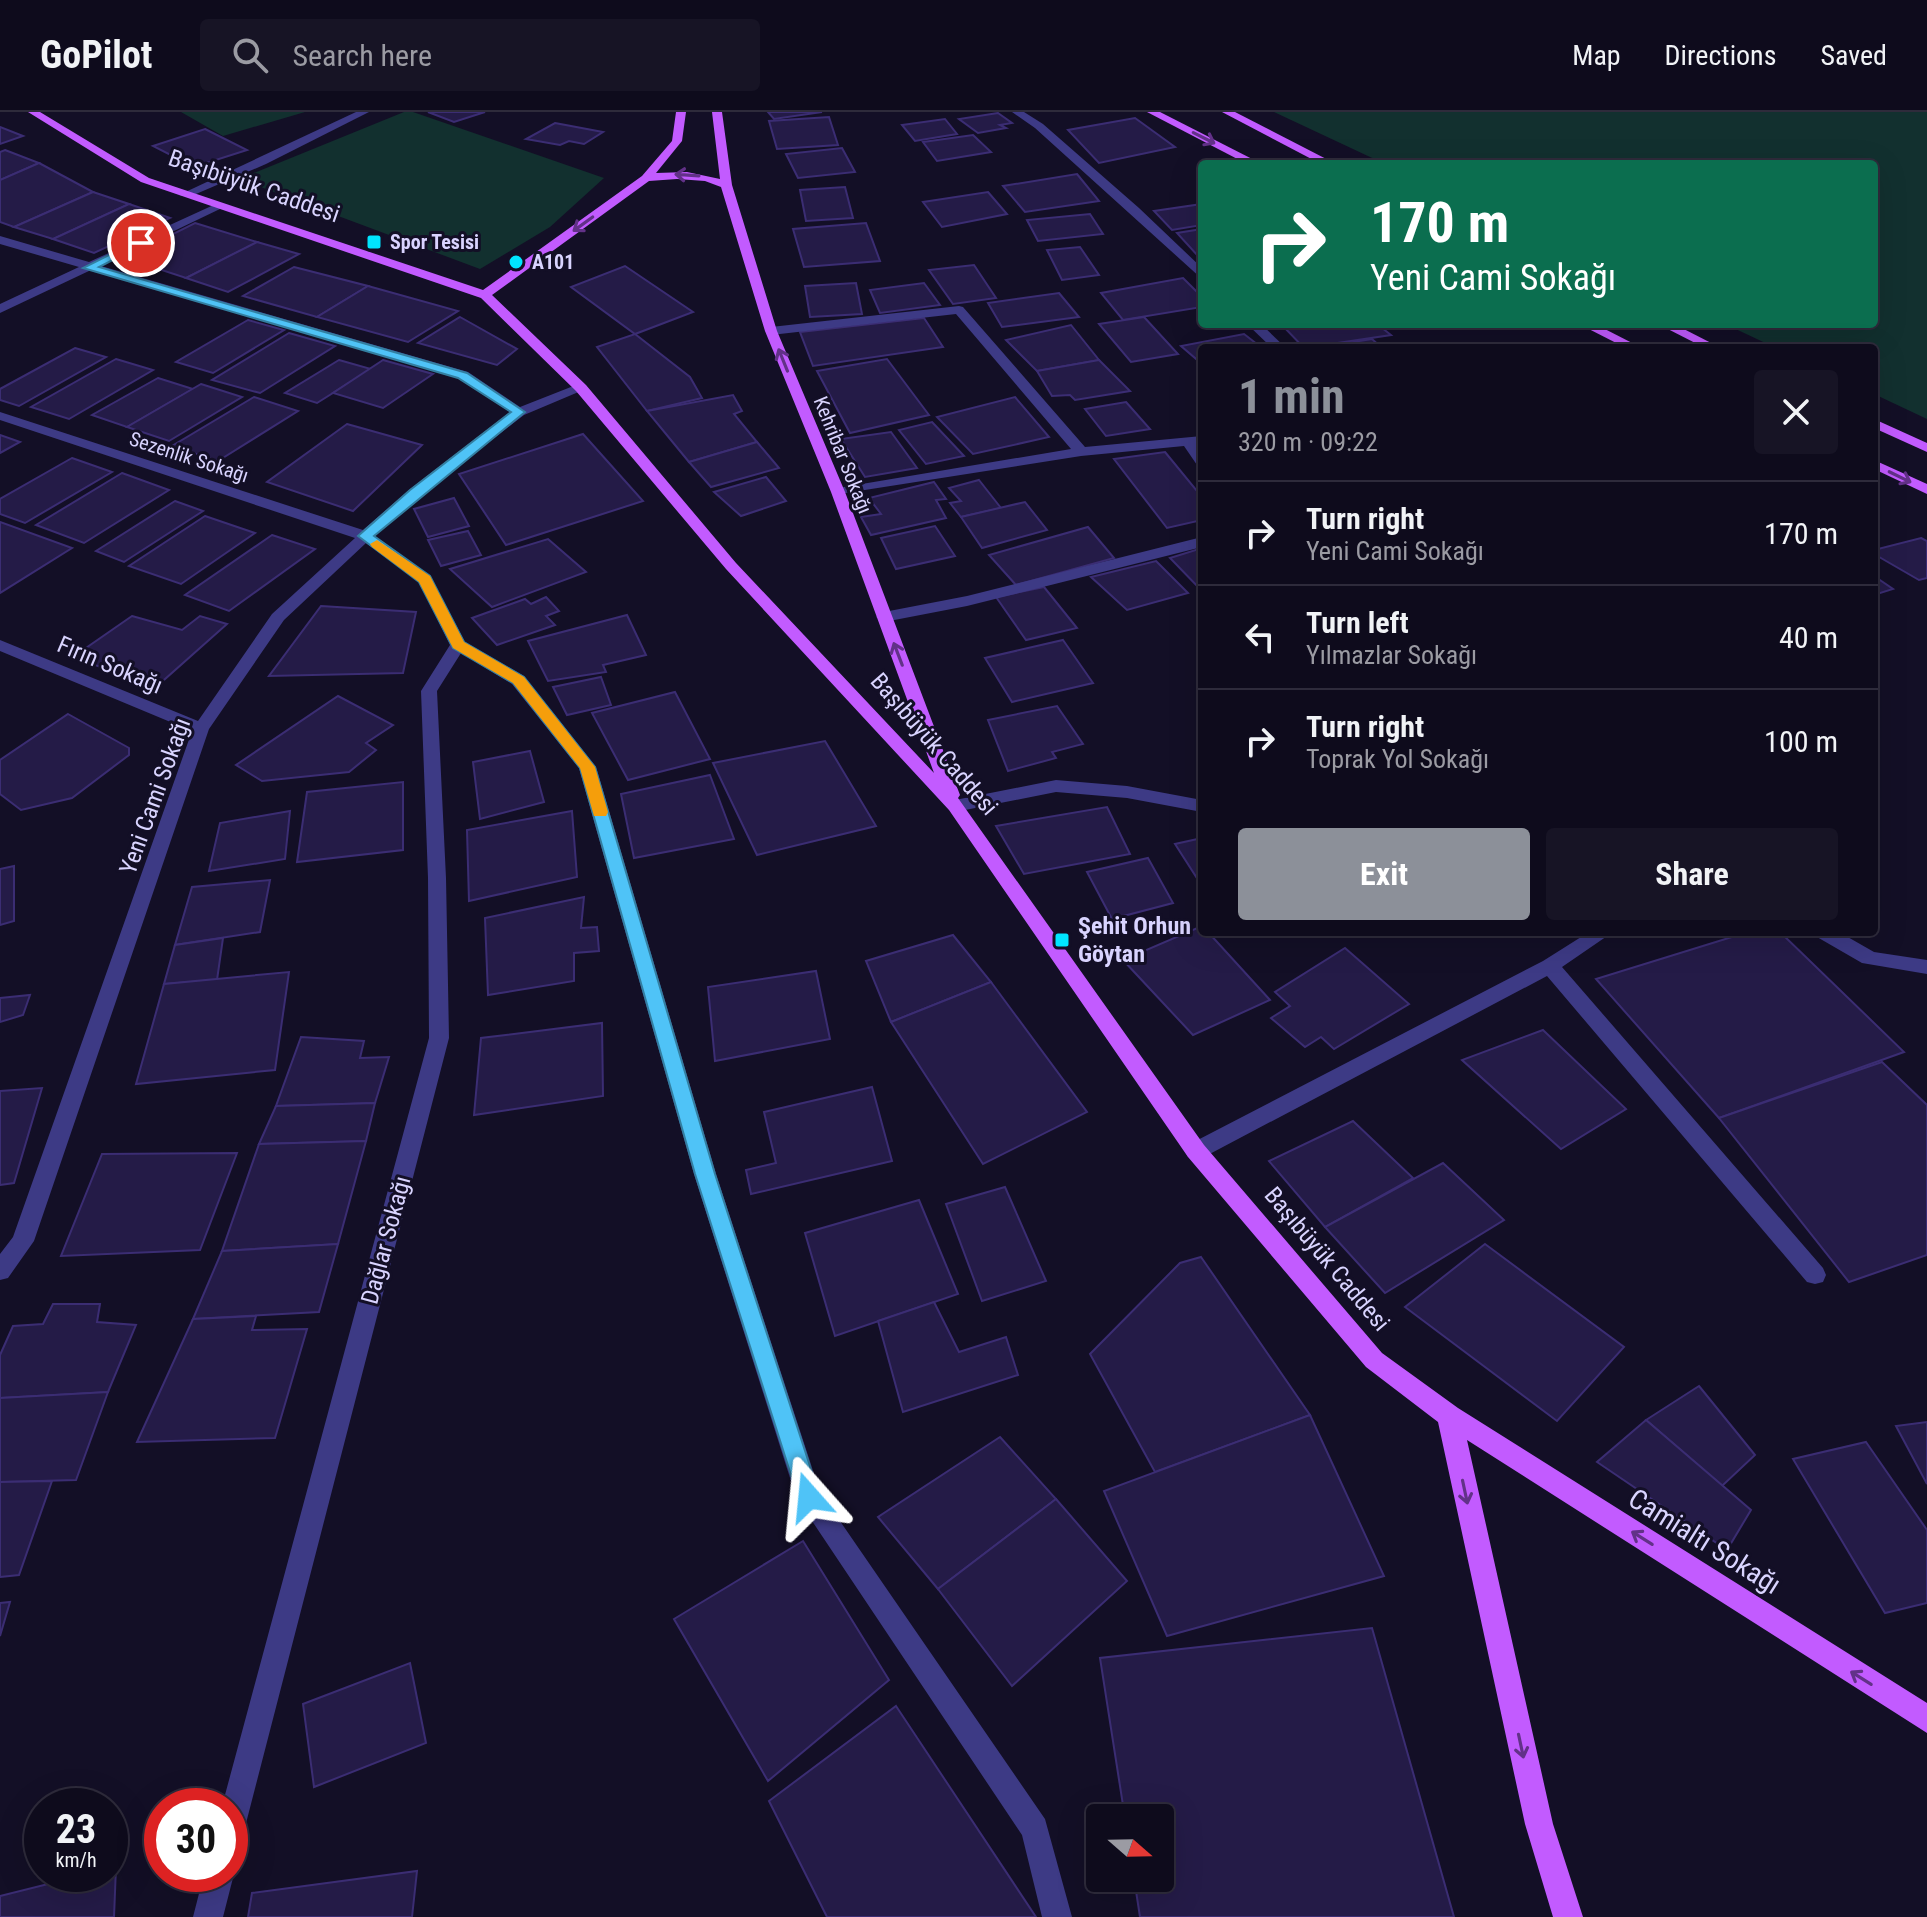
<!DOCTYPE html>
<html lang="en">
<head>
<meta charset="utf-8">
<style>
  body { margin:0; font-family:"Roboto Condensed",sans-serif; background:#171425; color:#f1f3f6; height:100vh; display:flex; flex-direction:column; font-size:30px; white-space:nowrap }
  * { box-sizing:border-box; margin:0 }
  p { font-size:26px; color:#9b9ba3 }
  .icon { flex:none; width:44px; height:44px; fill:none; stroke:currentColor; stroke-width:2; stroke-linecap:round; stroke-linejoin:round }
  .map { position:relative; flex:1; overflow:hidden }
  .details { position:absolute; left:1198px; top:232px; width:680px; height:592px; display:flex; flex-direction:column; background:#0e0b1c; border-radius:8px; box-shadow:0 8px 32px #0002,0 0 0 2px #2e2b3b }
  .details>* { flex:none }
  .hud { position:absolute; left:1198px; top:48px; width:680px; height:168px; border-radius:8px; box-shadow:0 8px 32px #0002,0 0 0 2px #2e2b3b; background:#0b6e4f; color:#fff; overflow:hidden }
  .needle { width:52px; rotate:110deg }
  .buttons { position:absolute; left:1086px; top:1692px; display:grid; gap:16px }
  .buttons a { display:grid; place-items:center; width:88px; height:88px; border-radius:8px; background:#0e0b1c; box-shadow:0 8px 32px #0002,0 0 0 2px #2e2b3b; font-size:40px }
  .speed { position:absolute; left:24px; top:1676px; display:flex; gap:16px; font-size:40px; font-weight:700; text-align:center }
  .speed>* { display:grid; place-content:center; width:104px; height:104px; border-radius:50%; background:#0e0b1c; box-shadow:0 8px 32px #0002,0 0 0 2px #2e2b3b; line-height:1 }
  .speed small { font-size:20px; font-weight:400 }
  .speed .limit { border:12px solid #d22; background:#fff; color:#111 }
  .pin { position:absolute; display:grid; place-items:center; width:68px; height:68px; color:#fff; margin:-34px; border:4px solid #fff; border-radius:50%; box-shadow:0 2px 8px #0007 }
  .me { position:absolute; width:88px; margin:-44px; rotate:342deg; stroke-linejoin:round; filter:drop-shadow(0 0 6px #0008) }
  .turn { display:flex; align-items:center; gap:28px; height:168px; padding:0 40px; font-size:36px }
  .turn .icon { width:104px; height:104px; stroke-width:2.5 }
  .turn b { display:block; font-size:56px; line-height:68px }
  .round { display:grid; place-items:center; flex:none; width:84px; height:84px; border-radius:8px; background:#171425 }
  .head { display:flex; align-items:center; justify-content:space-between; height:136px; padding:0 40px }
  h1 { font-size:48px; font-weight:700; line-height:60px; color:#8c9099 }
  .primary-button { display:flex; gap:16px; margin-top:auto; padding:16px 40px }
  .primary-button a { flex:1; height:92px; border-radius:8px; background:#8c9099; color:#fff; font-size:32px; font-weight:700; line-height:92px; text-align:center }
  .primary-button a+a { background:#171425; color:#f1f3f6 }
  ul { padding:0; list-style:none }
  li { display:flex; align-items:center; gap:24px; height:104px; padding:0 40px; border-top:2px solid #2e2b3b }
  li div { flex:1 }
  li b { display:block; font-size:30px }
  li em { font-style:normal }
  header { display:flex; align-items:center; gap:48px; box-sizing:border-box; height:112px; padding:0 40px; background:#0e0b1c; border-bottom:2px solid #2e2b3b }
  header strong { font-size:38px }
  nav { display:flex; gap:44px; margin-inline-start:auto; font-size:28px }
  .search { width:560px; height:72px; background:#171425; display:flex; align-items:center; gap:20px; box-sizing:border-box; padding:0 28px; border-radius:8px; color:#9b9ba3; font-size:30px }
  .map>svg:first-child { display:block }
  .green { fill:#12302f }
  .building { fill:#241b47; stroke:#3b2d73; stroke-width:2 }
  .lines { fill:none; stroke-linecap:round; stroke-linejoin:round }
  .minor { fill:#3d3a85; fill-rule:evenodd }
  .major { fill:#c25bff; fill-rule:evenodd }
  .oneway { stroke:#623188 }
  .route { fill:#4fc3f7; stroke:#337fa1; stroke-width:2 }
  .slow { fill:#f59e0b }
  .poi-dot { fill:#00e5ff; stroke:#130f26; stroke-width:3 }
  .labels { text-anchor:middle; stroke-width:6; stroke-linejoin:round; paint-order:stroke }
  .far-poi-label { font-size:20px; font-weight:bold; fill:#d9d4ff; stroke:#130f26; text-anchor:start }
  .far-street-label { font-size:20px; fill:#d9d4ff; stroke:#130f26 }
  .street-label { font-size:24px; fill:#d9d4ff; stroke:#130f26 }
  .poi-label { font-size:24px; font-weight:bold; fill:#d9d4ff; stroke:#130f26; text-anchor:start }
  .near-street-label { font-size:28px; fill:#d9d4ff; stroke:#130f26 }
</style>
</head>
<body>
<header>
<strong>GoPilot</strong>
<div class="search"><svg class="icon" aria-label="search" viewBox="0 0 24 24"><circle cx="10" cy="10" r="6"/><path d="M15 15l6 6"/></svg>Search here</div>
<nav><a>Map</a><a>Directions</a><a>Saved</a></nav>
</header>
<div class="map">
<svg width="1927" height="1805" viewBox="0 0 1927 1805">
  <rect width="100%" height="100%" fill="#130f26"/>
  <g class="green">
    <polygon points="181,0 305,0 223,24"/>
    <polygon points="404,0 413,0 604,66 550,115 480,157 239,67"/>
    <polygon points="1274,0 1927,0 1927,307 1874,282 1874,236 1776,236 1725,212 1874,212 1874,52 1385,52"/>
  </g>
  <g class="building">
    <polygon points="428,0 485,0 454,10"/>
    <polygon points="768,0 822,0 774,7"/>
    <polygon points="998,1 1012,11 1000,13 1006,16 978,21 959,7"/>
    <polygon points="829,5 838,33 777,37 769,9"/>
    <polygon points="1135,6 1175,35 1099,51 1068,18"/>
    <polygon points="945,7 957,22 915,29 902,13"/>
    <polygon points="555,11 603,20 584,32 569,29 560,33 526,27"/>
    <polygon points="0,15 23,24 0,32"/>
    <polygon points="205,17 247,38 194,55 153,34"/>
    <polygon points="973,23 991,40 937,49 923,30"/>
    <polygon points="842,36 855,60 798,66 786,42"/>
    <polygon points="5,38 39,51 0,68 0,40"/>
    <polygon points="39,51 93,80 14,115 0,110 0,68"/>
    <polygon points="1077,62 1099,89 1025,100 1003,74"/>
    <polygon points="845,75 853,106 806,109 800,78"/>
    <polygon points="93,80 129,92 53,127 14,115"/>
    <polygon points="988,80 1007,102 942,115 923,90"/>
    <polygon points="129,92 170,106 94,141 53,127"/>
    <polygon points="1202,92 1202,113 1172,118 1154,99"/>
    <polygon points="1090,102 1103,122 1038,129 1027,108"/>
    <polygon points="195,111 257,130 186,166 125,146"/>
    <polygon points="866,111 880,149 804,155 793,117"/>
    <polygon points="1202,117 1202,143 1198,144 1177,121"/>
    <polygon points="257,130 299,142 228,180 186,166"/>
    <polygon points="1080,135 1099,163 1062,168 1047,138"/>
    <polygon points="974,153 996,186 953,192 929,158"/>
    <polygon points="625,154 693,200 635,222 571,175"/>
    <polygon points="294,155 368,174 317,205 243,184"/>
    <polygon points="1183,166 1202,185 1202,195 1123,208 1101,181"/>
    <polygon points="856,171 862,202 810,205 805,174"/>
    <polygon points="924,171 940,193 880,201 870,178"/>
    <polygon points="368,174 458,199 408,230 317,205"/>
    <polygon points="1059,181 1079,205 1002,215 988,191"/>
    <polygon points="460,205 517,237 497,253 418,231"/>
    <polygon points="1144,205 1178,242 1131,250 1099,212"/>
    <polygon points="924,206 943,235 813,254 800,220"/>
    <polygon points="248,208 284,218 213,261 176,250"/>
    <polygon points="1281,212 1377,212 1391,223 1304,236"/>
    <polygon points="1071,213 1099,248 1037,259 1006,228"/>
    <polygon points="289,221 335,234 260,281 212,268"/>
    <polygon points="635,222 690,265 702,286 647,299 597,235"/>
    <polygon points="1244,222 1262,236 1202,236 1202,252 1181,234"/>
    <polygon points="1372,227 1382,236 1316,236"/>
    <polygon points="75,236 106,245 19,294 0,288 0,277"/>
    <polygon points="116,247 153,258 69,307 31,295"/>
    <polygon points="887,247 929,303 850,321 817,259"/>
    <polygon points="339,248 371,257 317,291 285,281"/>
    <polygon points="383,248 433,262 383,296 333,281"/>
    <polygon points="1099,248 1130,279 1075,288 1070,283 1052,284 1037,259"/>
    <polygon points="158,266 193,277 127,315 92,303"/>
    <polygon points="201,272 242,285 169,329 127,315"/>
    <polygon points="733,283 742,299 734,302 757,330 689,350 647,299"/>
    <polygon points="254,285 298,299 218,349 172,334"/>
    <polygon points="1015,285 1049,325 973,342 937,305"/>
    <polygon points="1126,290 1150,317 1106,324 1085,297"/>
    <polygon points="932,310 964,344 926,352 899,318"/>
    <polygon points="347,312 422,333 353,399 267,370"/>
    <polygon points="891,320 917,356 865,365 841,327"/>
    <polygon points="583,322 643,389 506,433 459,362"/>
    <polygon points="0,323 20,330 0,341"/>
    <polygon points="757,330 779,356 711,375 689,350"/>
    <polygon points="1165,340 1202,385 1202,408 1167,416 1114,347"/>
    <polygon points="72,346 112,360 25,411 0,402 0,387"/>
    <polygon points="122,361 169,378 84,431 36,413"/>
    <polygon points="766,365 786,389 741,404 714,380"/>
    <polygon points="979,368 1001,396 961,405 950,391 961,389 949,376"/>
    <polygon points="934,370 946,387 936,388 946,406 871,423 861,405 881,402 869,386"/>
    <polygon points="454,386 469,414 428,425 414,397"/>
    <polygon points="175,389 203,399 124,450 96,439"/>
    <polygon points="1025,390 1047,418 982,436 961,405"/>
    <polygon points="205,404 255,421 181,472 129,454"/>
    <polygon points="0,410 72,436 0,481"/>
    <polygon points="935,414 955,444 896,457 881,426"/>
    <polygon points="1088,415 1114,446 1016,473 989,443"/>
    <polygon points="468,419 481,443 441,454 428,428"/>
    <polygon points="272,423 315,437 229,499 185,483"/>
    <polygon points="1921,426 1927,429 1927,466 1919,468 1874,442 1874,438"/>
    <polygon points="548,427 586,460 492,495 450,457"/>
    <polygon points="1202,436 1202,479 1170,446"/>
    <polygon points="1156,449 1188,481 1127,498 1091,465"/>
    <polygon points="1874,464 1893,477 1874,483"/>
    <polygon points="1044,475 1077,516 1026,528 996,485"/>
    <polygon points="546,485 559,499 546,504 555,513 497,533 472,506 525,487 531,492"/>
    <polygon points="321,494 416,500 403,561 269,564"/>
    <polygon points="627,503 646,543 603,553 606,560 548,569 528,529"/>
    <polygon points="132,504 182,518 200,504 227,512 156,575 73,545"/>
    <polygon points="1063,528 1093,571 1012,590 985,546"/>
    <polygon points="601,565 611,593 567,603 553,575"/>
    <polygon points="675,580 710,647 628,668 592,601"/>
    <polygon points="338,584 393,613 366,631 376,638 349,660 262,669 236,653"/>
    <polygon points="1057,594 1083,632 1052,640 1056,646 1008,659 988,608"/>
    <polygon points="68,602 129,636 129,643 72,686 21,698 0,682 0,648"/>
    <polygon points="825,629 876,714 757,743 713,651"/>
    <polygon points="530,639 544,690 480,707 473,650"/>
    <polygon points="710,663 734,727 634,746 621,682"/>
    <polygon points="403,670 403,738 297,750 307,680"/>
    <polygon points="1107,695 1130,742 1024,762 996,714"/>
    <polygon points="290,699 285,747 209,759 220,711"/>
    <polygon points="572,699 577,765 469,789 467,718"/>
    <polygon points="1202,726 1202,774 1175,732"/>
    <polygon points="1148,746 1173,791 1112,807 1087,760"/>
    <polygon points="14,754 14,809 0,813 0,757"/>
    <polygon points="270,768 260,820 175,833 192,775"/>
    <polygon points="584,785 581,816 597,815 599,839 574,841 574,869 488,883 485,806"/>
    <polygon points="1202,814 1202,820 1208,820 1270,888 1193,923 1123,848"/>
    <polygon points="1748,820 1780,820 1904,940 1719,1006 1596,867"/>
    <polygon points="953,823 991,870 891,910 866,849"/>
    <polygon points="223,826 217,868 164,872 175,833"/>
    <polygon points="1345,836 1409,892 1334,937 1321,925 1305,935 1271,906 1290,894 1275,880"/>
    <polygon points="816,859 830,927 715,949 708,875"/>
    <polygon points="289,860 275,958 136,972 164,872"/>
    <polygon points="991,870 1087,1000 983,1052 891,910"/>
    <polygon points="30,883 23,903 0,910 0,886"/>
    <polygon points="602,911 603,984 474,1003 481,926"/>
    <polygon points="1543,918 1626,997 1561,1037 1462,948"/>
    <polygon points="301,925 364,929 360,946 389,945 375,991 276,994"/>
    <polygon points="1882,950 1927,993 1927,1143 1849,1170 1719,1006"/>
    <polygon points="872,975 892,1049 751,1082 746,1058 776,1051 764,1000"/>
    <polygon points="42,976 14,1071 0,1073 0,979"/>
    <polygon points="375,991 366,1029 259,1032 276,994"/>
    <polygon points="1353,1009 1413,1066 1325,1115 1269,1049"/>
    <polygon points="366,1029 338,1132 222,1139 259,1032"/>
    <polygon points="237,1041 200,1138 61,1144 102,1042"/>
    <polygon points="1443,1051 1504,1108 1385,1181 1325,1115"/>
    <polygon points="1005,1075 1046,1169 982,1189 946,1092"/>
    <polygon points="919,1088 958,1182 835,1224 805,1121"/>
    <polygon points="338,1132 319,1200 193,1207 222,1139"/>
    <polygon points="1485,1132 1624,1235 1557,1309 1405,1195"/>
    <polygon points="1201,1145 1310,1303 1155,1360 1090,1242 1180,1151"/>
    <polygon points="934,1190 959,1240 1006,1225 1018,1263 903,1300 878,1209"/>
    <polygon points="53,1192 100,1192 97,1210 136,1213 108,1280 0,1286 0,1243 13,1214 43,1212"/>
    <polygon points="256,1204 252,1218 307,1217 275,1326 137,1330 193,1207"/>
    <polygon points="1699,1274 1755,1343 1722,1374 1646,1308"/>
    <polygon points="108,1280 76,1368 0,1370 0,1286"/>
    <polygon points="1310,1303 1384,1464 1167,1524 1104,1379"/>
    <polygon points="1646,1308 1751,1398 1727,1438 1597,1350"/>
    <polygon points="1927,1310 1927,1372 1896,1314"/>
    <polygon points="1000,1325 1056,1387 938,1477 878,1405"/>
    <polygon points="1866,1330 1927,1418 1927,1491 1885,1501 1793,1347"/>
    <polygon points="52,1369 19,1463 0,1465 0,1370"/>
    <polygon points="1056,1387 1127,1469 1012,1574 938,1477"/>
    <polygon points="803,1429 889,1568 768,1669 674,1507"/>
    <polygon points="10,1490 0,1524 0,1491"/>
    <polygon points="1372,1516 1454,1805 1140,1805 1134,1766 1160,1766 1160,1706 1125,1706 1100,1546"/>
    <polygon points="410,1551 426,1631 314,1675 303,1592"/>
    <polygon points="896,1594 1036,1805 827,1805 769,1689"/>
    <polygon points="116,1755 114,1805 0,1805 0,1784 88,1762 110,1762 110,1756"/>
    <polygon points="417,1759 412,1805 248,1805 252,1781"/>
  </g>
  <g class="lines">
    <g class="minor">
      <polygon points="356,0 369,0 266,52 189,85 179,83"/>
      <polygon points="1012,0 1024,0 1043,12 1139,96 1202,156 1202,167 1035,16"/>
      <polygon points="218,91 224,94 222,96 101,154 468,260 520,295 576,273 588,276 524,303 419,384 374,424 430,464 465,530 524,564 596,655 716,1062 820,1380 1045,1707 1072,1805 1042,1805 1022,1723 796,1385 694,1062 579,656 512,572 461,541 437,579 446,766 449,926 244,1719 240,1729 230,1733 230,1694 222,1694 429,926 428,766 421,579 450,533 419,470 366,431 284,508 209,617 34,1129 8,1166 0,1168 0,1142 13,1125 192,619 0,539 0,528 198,609 272,502 355,426 0,308 0,300 363,418 409,378 510,300 458,266 91,158 0,201 0,192 79,155 0,132 0,124 89,150"/>
      <polygon points="959,194 963,195 1085,335 1202,324 1202,332 1197,333 1202,340 1202,354 1197,353 1184,334 1081,344 833,383 833,377 838,376 1071,337 956,202 771,223 765,219 771,215"/>
      <polygon points="1247,212 1261,212 1286,236 1272,236"/>
      <polygon points="1202,425 1202,435 967,494 884,510 876,505 884,500 967,484"/>
      <polygon points="1056,668 1127,674 1202,688 1202,700 1127,686 1056,680 955,700 946,694 955,688"/>
      <polygon points="1589,820 1613,820 1562,855 1823,1156 1826,1163 1823,1170 1815,1172 1807,1170 1547,864 1204,1045 1196,1047 1188,1045 1185,1039 1188,1033 1543,849"/>
      <polygon points="1814,820 1839,820 1874,840 1927,848 1927,862 1862,851 1817,825"/>
      <polygon points="230,1753 234,1762 223,1805 193,1805 204,1762 230,1762"/>
    </g>
    <g class="major">
      <path d="M28,0H40L149,66L483,178L642,64L672,29L676,0H686L682,29L656,61L687,60L720,67L712,0H722L732,73L777,219L845,380L960,683L958,686L1204,1033L1382,1241L1458,1296L1927,1591V1621L1467,1328L1553,1712L1583,1805H1553L1525,1712L1438,1310L1366,1255L1188,1045L949,698L726,457L576,279L481,186L141,70ZM677,67L705,69L721,75L765,219L831,380L934,661L736,451L586,273L492,183L649,69Z"/>
      <polygon points="1147,0 1160,0 1262,52 1247,52"/>
      <polygon points="1222,0 1235,0 1336,52 1321,52"/>
      <polygon points="1579,212 1595,212 1642,236 1626,236"/>
      <polygon points="1658,212 1674,212 1721,236 1705,236"/>
      <polygon points="1874,307 1927,331 1927,340 1874,316"/>
      <polygon points="1874,348 1927,372 1927,382 1874,357"/>
    </g>
  </g>
  <defs><path id="oneway-shaft" d="M-6 0H5M1.5-3L5.5 0L1.5 3" fill="none" stroke-width="1.6" stroke-linecap="round" stroke-linejoin="round" transform="scale(2)"/></defs>
  <g class="oneway">
    <use href="#oneway-shaft" transform="translate(1204 26) rotate(27)"/>
    <use href="#oneway-shaft" transform="translate(687 63) rotate(-176)"/>
    <use href="#oneway-shaft" transform="translate(583 112) rotate(144)"/>
    <use href="#oneway-shaft" transform="translate(783 248) rotate(-112)"/>
    <use href="#oneway-shaft" transform="translate(1900 365) rotate(26)"/>
    <use href="#oneway-shaft" transform="translate(898 542) rotate(-111)"/>
    <use href="#oneway-shaft" transform="translate(1465 1380) rotate(78)"/>
    <use href="#oneway-shaft" transform="translate(1642 1426) rotate(-148)"/>
    <use href="#oneway-shaft" transform="translate(1861 1566) rotate(-148)"/>
    <use href="#oneway-shaft" transform="translate(1521 1634) rotate(78)"/>
  </g>
  <polygon class="route" points="137,129 146,131 99,155 467,261 525,300 374,424 430,464 464,530 524,565 595,655 715,1062 820,1385 817,1393 809,1396 801,1393 798,1385 695,1062 580,656 513,571 453,536 419,470 358,424 410,378 511,300 458,266 83,156"/>
  <polygon class="slow" points="377,428 430,464 464,530 524,565 595,655 608,700 606,704 594,704 580,656 513,571 453,536 419,470 372,435 370,432"/>
  <g class="poi-dot">
    <rect x="366" y="122" width="16" height="16" rx="4"/>
    <circle cx="516" cy="150" r="8"/>
    <rect x="1054" y="820" width="16" height="16" rx="4"/>
  </g>
  <g class="labels">
    <g class="far-poi-label">
      <text x="390" y="137">Spor Tesisi</text>
      <text x="532" y="157">A101</text>
    </g>
    <g class="far-street-label">
      <text transform="translate(843 343) rotate(68)" y="7">Kehribar Sokağı</text>
      <text transform="translate(189 345) rotate(18)" y="7">Sezenlik Sokağı</text>
    </g>
    <g class="street-label">
      <text transform="translate(254 74) rotate(19)" y="8">Başıbüyük Caddesi</text>
      <text transform="translate(110 553) rotate(23)" y="8">Fırın Sokağı</text>
      <text transform="translate(934 632) rotate(49)" y="8">Başıbüyük Caddesi</text>
      <text transform="translate(155 684) rotate(-70)" y="8">Yeni Cami Sokağı</text>
      <text transform="translate(386 1128) rotate(-75)" y="8">Dağlar Sokağı</text>
      <text transform="translate(1327 1147) rotate(50)" y="8">Başıbüyük Caddesi</text>
    </g>
    <g class="poi-label">
      <text x="1078" y="822">Şehit Orhun<tspan x="1078" dy="28">Göytan</tspan></text>
    </g>
    <g class="near-street-label">
      <text transform="translate(1705 1429) rotate(32)" y="10">Camialtı Sokağı</text>
    </g>
  </g>
</svg>
<div class="buttons">
<a><svg class="needle" viewBox="-14 -14 28 28"><path d="M0-13l5 13h-10z" fill="#e53935"/><path d="M0 13l5-13h-10z" fill="#9b9ba3"/></svg></a>
</div>
<div class="speed"><div>23<small>km/h</small></div><div class="limit">30</div></div>
<div class="pin" style="left:141px;top:131px;background:#d93025"><svg class="icon" aria-label="arrive" viewBox="0 0 24 24"><path d="M6 21V4h12l-3 4 3 4H6"/></svg></div>
<svg class="me" style="left:809px;top:1385px" viewBox="-20 -20 40 40"><path d="M0-17L14 15 0 8-14 15z" fill="#4fc3f7" stroke="#fff" stroke-width="4"/></svg>
<div class="hud">
<div class="turn"><svg class="icon" aria-label="right" viewBox="0 0 24 24"><path d="M7 20v-9h11M14 6l5 5-5 5"/></svg><div><b>170 m</b>Yeni Cami Sokağı</div></div>
</div>
<section class="details">
<div class="head"><div><h1>1 min</h1><p>320 m · 09:22</p></div><a class="round"><svg class="icon" aria-label="close" viewBox="0 0 24 24"><path d="M6 6l12 12M18 6L6 18"/></svg></a></div>
<ul>
<li><svg class="icon" aria-label="right" viewBox="0 0 24 24"><path d="M7 20v-9h11M14 6l5 5-5 5"/></svg><div><b>Turn right</b><p>Yeni Cami Sokağı</p></div><em>170 m</em></li>
<li><svg class="icon" aria-label="left" viewBox="0 0 24 24"><path d="M17 20v-9H6M10 6l-5 5 5 5"/></svg><div><b>Turn left</b><p>Yılmazlar Sokağı</p></div><em>40 m</em></li>
<li><svg class="icon" aria-label="right" viewBox="0 0 24 24"><path d="M7 20v-9h11M14 6l5 5-5 5"/></svg><div><b>Turn right</b><p>Toprak Yol Sokağı</p></div><em>100 m</em></li>
</ul>
<div class="primary-button"><a>Exit</a><a>Share</a></div>
</section>
</div>
</body>
</html>
